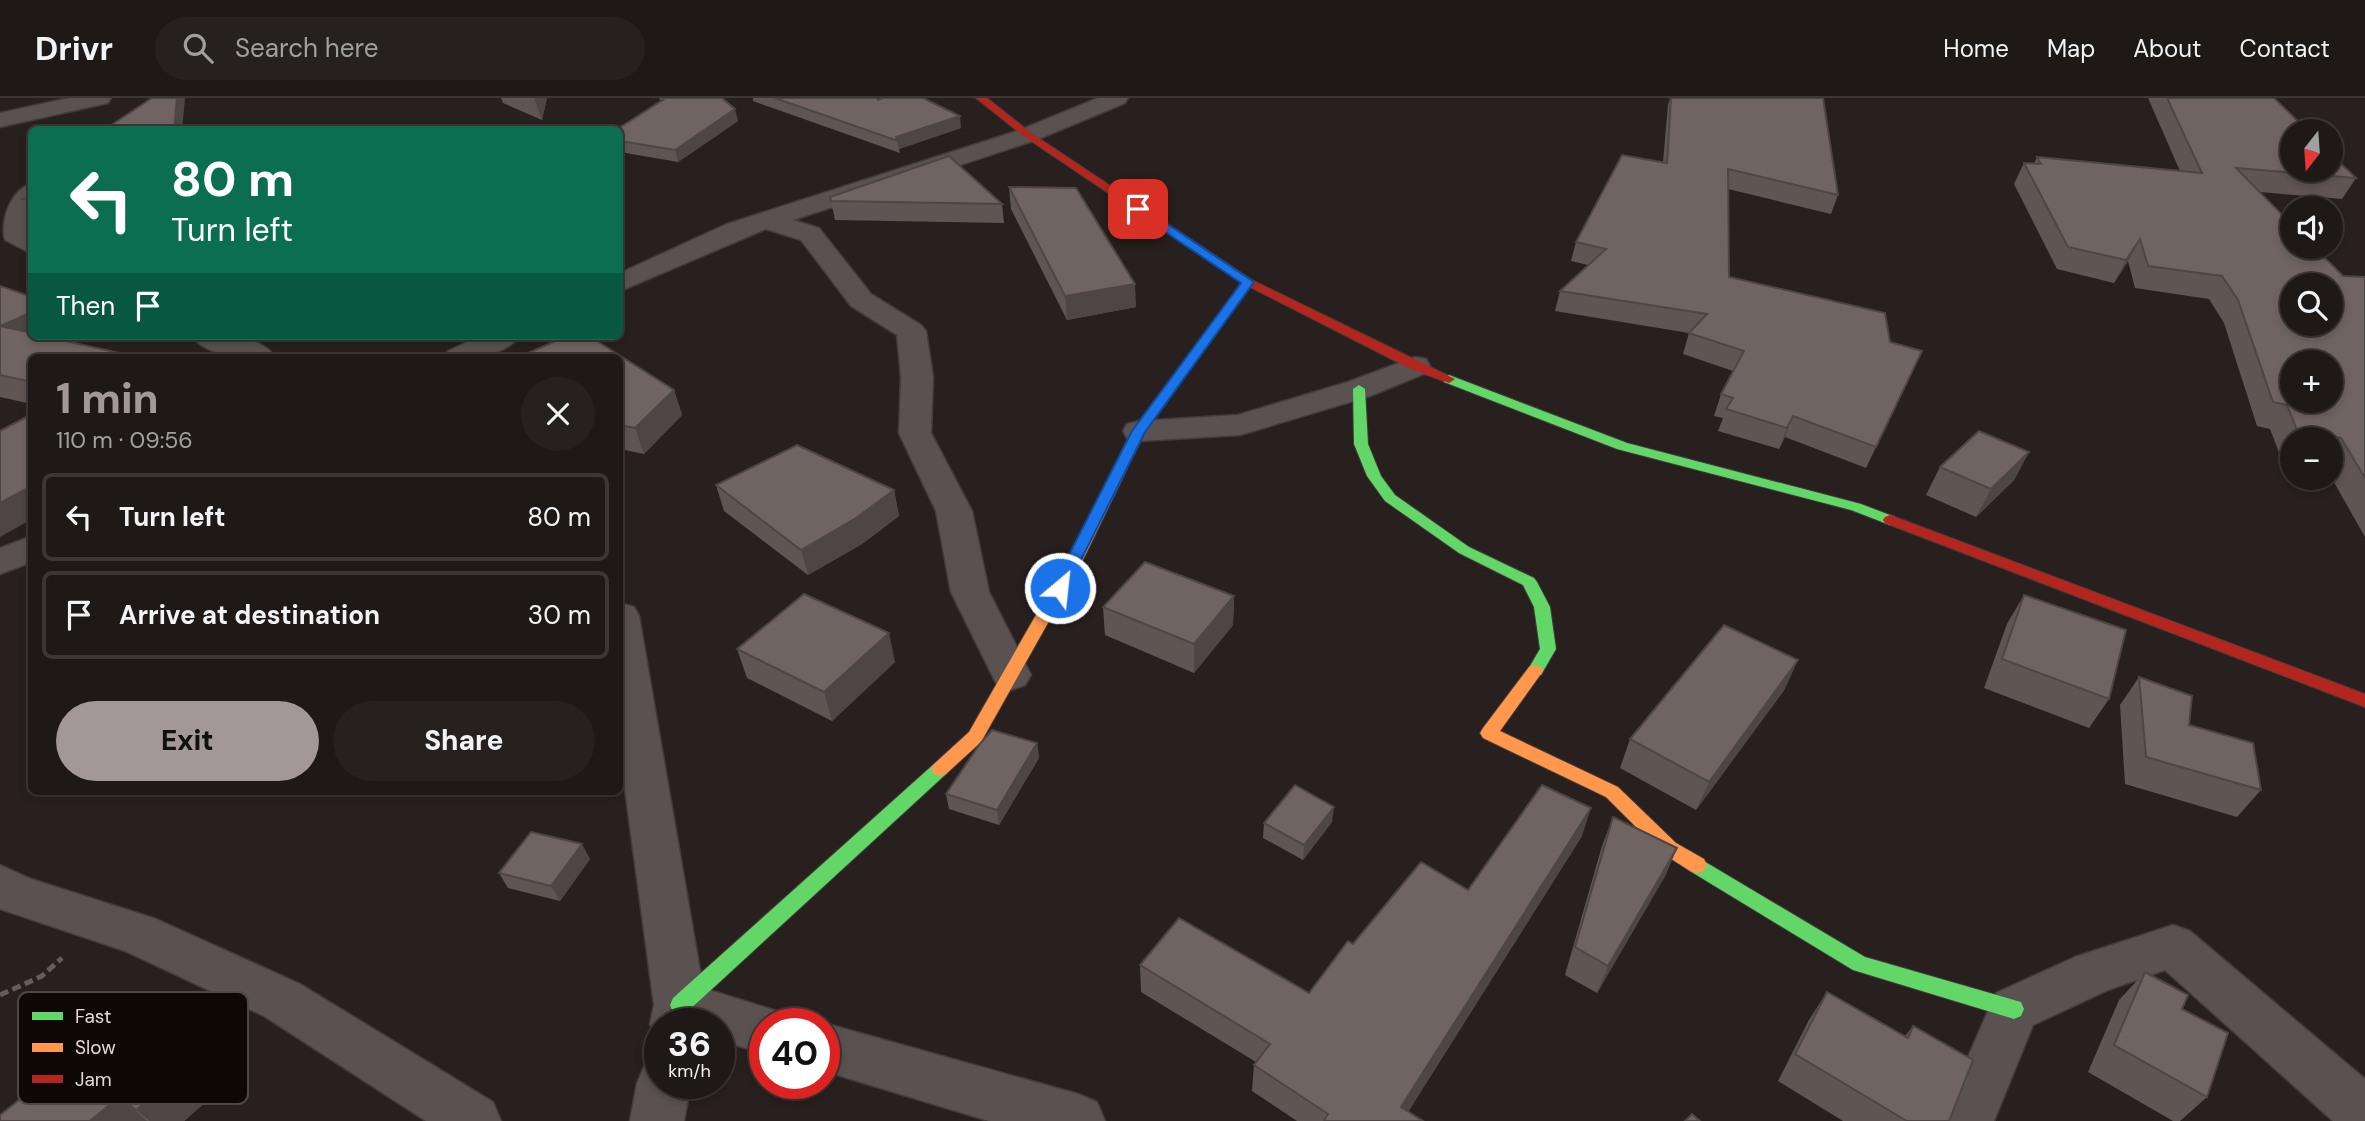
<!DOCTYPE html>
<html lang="en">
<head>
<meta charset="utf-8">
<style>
  body { margin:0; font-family:"DM Sans",sans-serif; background:#26211f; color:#f1f3f6; height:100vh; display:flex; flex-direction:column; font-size:26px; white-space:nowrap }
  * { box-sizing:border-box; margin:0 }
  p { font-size:23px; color:#a1a0a1 }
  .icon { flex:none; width:38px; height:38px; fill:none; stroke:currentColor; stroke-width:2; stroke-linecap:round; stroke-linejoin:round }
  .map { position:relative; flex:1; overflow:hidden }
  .side { position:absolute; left:28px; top:256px; width:595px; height:441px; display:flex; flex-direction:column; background:#1e1816; border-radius:10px; box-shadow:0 4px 10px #0003,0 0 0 2px #3c3735 }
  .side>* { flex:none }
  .guide { position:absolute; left:28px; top:28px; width:595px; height:214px; border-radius:10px; box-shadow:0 4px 10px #0003,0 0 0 2px #3c3735; background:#0b6e4f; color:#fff; overflow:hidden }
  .needle { width:46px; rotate:197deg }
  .tools { position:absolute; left:2280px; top:21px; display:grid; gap:14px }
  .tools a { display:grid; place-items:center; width:63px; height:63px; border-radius:50%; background:#1e1816; box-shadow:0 4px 10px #0003,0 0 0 2px #3c3735; font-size:35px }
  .speed { position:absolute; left:644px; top:910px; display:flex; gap:14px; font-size:35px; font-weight:700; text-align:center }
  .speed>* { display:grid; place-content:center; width:91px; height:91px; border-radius:50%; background:#1e1816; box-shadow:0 4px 10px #0003,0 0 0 2px #3c3735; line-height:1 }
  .speed small { font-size:18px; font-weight:400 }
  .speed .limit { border:10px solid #d22; background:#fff; color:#111 }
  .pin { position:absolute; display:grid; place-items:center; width:60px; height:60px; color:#fff; margin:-30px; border-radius:14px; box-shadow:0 4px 10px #0006 }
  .me { position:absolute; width:77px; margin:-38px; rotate:28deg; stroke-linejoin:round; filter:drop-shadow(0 0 5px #0008) }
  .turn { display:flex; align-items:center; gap:24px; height:147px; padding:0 28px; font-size:32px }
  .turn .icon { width:91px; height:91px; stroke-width:2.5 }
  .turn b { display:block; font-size:49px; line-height:60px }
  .then { display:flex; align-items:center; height:66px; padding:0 28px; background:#0003; gap:14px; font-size:26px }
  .round { display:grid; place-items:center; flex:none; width:74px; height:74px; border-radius:37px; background:#26211f }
  .summary { display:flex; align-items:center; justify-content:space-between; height:119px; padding:0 28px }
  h1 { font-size:42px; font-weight:800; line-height:52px; color:#a29897 }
  .button { display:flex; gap:14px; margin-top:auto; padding:14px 28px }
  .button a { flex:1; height:80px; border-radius:42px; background:#a29897; color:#111; font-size:28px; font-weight:800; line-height:80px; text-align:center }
  .button a+a { background:#26211f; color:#f1f3f6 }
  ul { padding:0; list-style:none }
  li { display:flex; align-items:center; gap:21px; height:88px; margin:0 14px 10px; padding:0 14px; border:4px solid #3c3735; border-radius:10px }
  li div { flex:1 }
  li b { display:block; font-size:26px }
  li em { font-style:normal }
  header { display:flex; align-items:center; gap:42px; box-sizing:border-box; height:98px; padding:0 35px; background:#1e1816; border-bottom:2px solid #3c3735 }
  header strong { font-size:33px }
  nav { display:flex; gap:38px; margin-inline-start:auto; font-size:24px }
  .search { width:490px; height:63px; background:#26211f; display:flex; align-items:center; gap:18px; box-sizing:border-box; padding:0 24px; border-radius:38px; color:#a1a0a1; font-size:26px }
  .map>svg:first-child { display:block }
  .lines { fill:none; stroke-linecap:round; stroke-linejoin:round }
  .street-casing { stroke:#423b3a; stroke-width:3 }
  .fast-casing { stroke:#423b3a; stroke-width:2 }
  .slow-casing { stroke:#423b3a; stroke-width:2 }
  .jam-casing { stroke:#423b3a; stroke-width:2 }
  .path { stroke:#635d5d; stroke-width:5; stroke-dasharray:9 4.5; stroke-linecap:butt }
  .street { fill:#595251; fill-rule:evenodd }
  .fast { fill:#63d668; fill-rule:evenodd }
  .slow { fill:#ff974d; fill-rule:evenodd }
  .jam { fill:#b3261e; fill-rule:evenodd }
  .wall { fill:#5f5654 }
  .shaded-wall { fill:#4e4645 }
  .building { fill:#6f6462; stroke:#4e4645; stroke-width:2; fill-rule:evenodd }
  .route { fill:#1a73e8; stroke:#114b97; stroke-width:2 }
  .key { fill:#0f0808; stroke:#4f4746; stroke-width:2 }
  .key-label { font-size:19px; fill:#e4d9d8 }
</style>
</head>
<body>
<header>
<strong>Drivr</strong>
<div class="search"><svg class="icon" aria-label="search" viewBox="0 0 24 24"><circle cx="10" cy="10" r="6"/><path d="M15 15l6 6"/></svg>Search here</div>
<nav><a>Home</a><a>Map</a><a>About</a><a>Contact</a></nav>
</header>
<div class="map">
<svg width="2365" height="1023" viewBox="0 0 2365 1023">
  <rect width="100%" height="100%" fill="#28201e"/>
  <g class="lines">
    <defs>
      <g id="street">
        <polygon points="69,0 111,0 108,5 0,29 0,15"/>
        <polygon points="1098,0 1128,0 1125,5 1036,42 793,122 819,130 871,196 921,227 926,233 933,279 931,335 972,413 989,494 1031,577 1025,587 1011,592 997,587 951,494 936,413 899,335 901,279 897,237 851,208 801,142 766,131 620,193 620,175 727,126 1020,32"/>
        <path d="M32,86L27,129L32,136V156L5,142C0,122 11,91 32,86Z"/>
        <path d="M192,238C218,238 259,235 275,259C250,259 209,262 192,238Z"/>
        <path d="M480,238H519C503,261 469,259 444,259L448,253Z"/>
        <polygon points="1415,259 1426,261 1430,268 1426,275 1370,298 1240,337 1139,343 1127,340 1123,333 1127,326 1139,323 1238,317 1348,284"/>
        <polygon points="32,438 32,464 0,476 0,450"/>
        <polygon points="620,505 634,509 639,518 703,890 783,915 788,926 765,926 765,956 719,942 719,926 660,926 660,944 650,926 654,907 620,654"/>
        <polygon points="0,767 31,781 156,821 300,886 493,1004 501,1023 426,1023 264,918 125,853 0,811"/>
        <polygon points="2173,827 2190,833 2365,981 2365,1023 2333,1023 2165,872 2108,892 2033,927 1994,1023 1940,1023 1996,895 2075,859"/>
        <polygon points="824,925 1078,996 1097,1004 1105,1023 989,1023 824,973 824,926 821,926"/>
        <polygon points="660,961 660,985 691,985 684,1023 630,1023 637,985 645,967"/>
      </g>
      <g id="fast">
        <polygon points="1449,277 1627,345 1861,406 1895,419 1897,422 1890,427 1851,412 1617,351 1444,284 1443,281"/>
        <polygon points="1359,287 1365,291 1368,346 1381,378 1395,397 1469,449 1534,480 1537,484 1550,509 1556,551 1541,577 1529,577 1527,573 1540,551 1534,509 1523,487 1459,455 1385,403 1367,378 1354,346 1353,291"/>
        <polygon points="940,664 946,666 949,671 946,676 687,914 680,916 673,914 670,907 673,900 934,666"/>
        <polygon points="1697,759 1865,859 2021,904 2024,911 2021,918 2014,921 1853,872 1690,773 1687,767 1690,761"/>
      </g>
      <g id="slow">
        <polygon points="1120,367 1127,371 1080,468 981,644 946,676 940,678 934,676 931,671 934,666 969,634 1064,468 1113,371"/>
        <polygon points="1535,567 1541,569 1543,573 1500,633 1618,689 1676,745 1704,761 1707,767 1704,773 1697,775 1690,773 1662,755 1606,699 1483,640 1480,635 1483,630 1529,569"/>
      </g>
      <g id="jam">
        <polygon points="976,0 987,0 1031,35 1252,182 1455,281 1449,285 1411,271 1250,189 1146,333 1125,374 1115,374 1113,371 1132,333 1242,185 1025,39"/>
        <polygon points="1890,417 2365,596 2365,609 1885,425 1883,422 1885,419"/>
      </g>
    </defs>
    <use href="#street" class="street-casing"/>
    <use href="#fast" class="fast-casing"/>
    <use href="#slow" class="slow-casing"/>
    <use href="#jam" class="jam-casing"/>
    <polyline class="path" points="0,897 42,878 62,860"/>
    <use href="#street" class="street"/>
    <use href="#fast" class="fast"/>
    <use href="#slow" class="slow"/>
    <use href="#jam" class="jam"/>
  </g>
  <g class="wall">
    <polygon points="501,0 547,0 542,22 503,5"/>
    <polygon points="659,0 722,0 738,23 678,64 620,54 620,32 661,3"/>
    <polygon points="753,0 877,0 878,2 961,30 899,51 900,55 753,3"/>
    <polygon points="1670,0 1823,0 1838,97 1831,116 1728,91 1729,179 1890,244 1912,274 1866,370 1785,339 1779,351 1718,333 1723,320 1714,318 1721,296 1733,273 1683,256 1689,235 1555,213 1560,193 1588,167 1571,163 1576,144 1663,64 1668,7"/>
    <polygon points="2148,0 2274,0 2356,80 2342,101 2260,94 2343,178 2365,179 2365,439 2331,379 2331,341 2292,341 2292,359 2280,357 2270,331 2257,328 2224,225 2209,201 2135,190 2128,163 2114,185 2057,171 2014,86 2024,65 2034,66 2037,59 2180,73"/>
    <polygon points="1009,89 1136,209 1067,222 1011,111"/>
    <polygon points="32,97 32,114 23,101"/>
    <polygon points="830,99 1002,106 1004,125 835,122"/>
    <polygon points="0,188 32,238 52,238 50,239 32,259 32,306 0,299"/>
    <polygon points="620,259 674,292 682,317 644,356 620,351"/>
    <polygon points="2029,354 2014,382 1976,419 1926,397 1940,369"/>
    <polygon points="716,387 894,392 899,418 862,446 808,477 724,413"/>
    <polygon points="2024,497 2109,601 2089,630 1984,590 2007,526"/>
    <polygon points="1234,498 1233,527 1194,575 1105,537 1103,509"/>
    <polygon points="737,551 895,564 832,623 747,580"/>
    <polygon points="2139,579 2189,627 2261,692 2237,719 2125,686 2120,607"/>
    <polygon points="1785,591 1696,712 1620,670 1630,641"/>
    <polygon points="1037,645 1039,660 999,727 949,711 946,696"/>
    <polygon points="1613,719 1677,750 1665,778 1597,895 1565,877 1602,748"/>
    <polygon points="1332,724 1303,762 1263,740 1264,725"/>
    <polygon points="1582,738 1408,1014 1423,1023 1297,1023 1252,993 1254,967 1256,964 1141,894 1140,867 1309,895 1353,846"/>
    <polygon points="590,761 560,803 508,790 499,775"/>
    <polygon points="2145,874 2207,999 2180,1023 2173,1023 2088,974 2119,902"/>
    <polygon points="1827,894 1905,938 1913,928 1949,1023 1843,1023 1778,983 1809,922"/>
    <polygon points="125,919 217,994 184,1023 0,1023"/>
  </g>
  <g class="shaded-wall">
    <polygon points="177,0 185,0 182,32 174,32"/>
    <polygon points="534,0 547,0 542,22"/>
    <polygon points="735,11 738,23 678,64 675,52"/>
    <polygon points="960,18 961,30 899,51 896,39"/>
    <polygon points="2140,141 2128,163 2114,185 2126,162"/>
    <polygon points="1135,186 1136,209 1067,222 1065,198"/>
    <polygon points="32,214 32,238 52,238 18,254 0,228"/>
    <polygon points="674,292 682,317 644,356 635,330"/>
    <polygon points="1793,318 1785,339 1779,351 1787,330"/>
    <polygon points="2029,354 2014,382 1976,419 1991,391"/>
    <polygon points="32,388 32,421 0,439 0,405"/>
    <polygon points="894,392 899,418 862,446 808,477 801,452"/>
    <polygon points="1234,498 1233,527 1194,575 1194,546"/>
    <polygon points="889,535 895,564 832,623 824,594"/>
    <polygon points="1798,562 1785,591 1696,712 1709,684"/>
    <polygon points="1037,645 1039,660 999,727 997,712"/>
    <polygon points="1334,709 1332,724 1303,762 1304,747"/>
    <polygon points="1591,710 1582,738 1402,1023 1401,1009"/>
    <polygon points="582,746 590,761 560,803 551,788"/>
    <polygon points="1677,750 1665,778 1597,895 1608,868"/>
    <polygon points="189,968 217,994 184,1023 150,1023 136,1012"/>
    <polygon points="119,999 147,1023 90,1023"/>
  </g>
  <g class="building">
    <polygon points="152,0 177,0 174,32 104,32"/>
    <polygon points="663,0 722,0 735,11 675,52 620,43 620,32 616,32 664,1"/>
    <polygon points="775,0 877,0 878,2 883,0 923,0 960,18 896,39 898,43"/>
    <polygon points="1671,0 1823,0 1838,97 1728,71 1729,179 1885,215 1890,244 1922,253 1876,349 1793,318 1787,330 1726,311 1733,300 1721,296 1744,253 1689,235 1707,216 1560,193 1606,151 1576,144 1622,57 1667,65"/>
    <path d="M2167,0H2274L2308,33H2292V72H2331V56L2356,80L2236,70L2292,127V149H2314L2343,178L2365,179V380L2341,340L2297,332L2287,307L2273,304L2238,202L2222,178L2148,168L2140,141L2126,162L2068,149L2024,65L2041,66L2037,59L2202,75ZM2292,187H2331V226H2292ZM2292,264H2331V303H2292Z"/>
    <polygon points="949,58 1002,106 831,103 830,99"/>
    <polygon points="1009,89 1076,90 1135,186 1065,198"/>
    <polygon points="32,97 32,102 23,101"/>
    <polygon points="0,188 32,199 32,214 0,228"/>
    <polygon points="0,228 32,235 32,238 44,238 137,259 32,259 32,284 0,277"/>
    <polygon points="567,238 589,238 674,292 635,330 620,327 620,259 519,259"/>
    <polygon points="32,316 32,388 0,405 0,333"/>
    <polygon points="1979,333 2029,354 1991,391 1940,369"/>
    <polygon points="797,347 894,392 856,420 801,452 716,387"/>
    <polygon points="1145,464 1234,498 1194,546 1103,509"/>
    <polygon points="804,496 889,535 824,594 737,551"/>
    <polygon points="2024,497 2126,532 2109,601 2002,561"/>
    <polygon points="1724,527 1798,562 1709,684 1630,641"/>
    <polygon points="2139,579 2192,598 2189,627 2253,645 2261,692 2146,659"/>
    <polygon points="992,632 1037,645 997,712 946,696 979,647"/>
    <polygon points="1295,687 1334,709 1304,747 1264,725"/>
    <polygon points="1542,687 1591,710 1401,1009 1423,1023 1326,1023 1324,1022 1328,1016 1254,967 1270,946 1140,867 1179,820 1309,895 1348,843 1353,846 1421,764 1468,792"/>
    <polygon points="1613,719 1677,750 1608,868 1575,849"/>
    <polygon points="531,734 582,746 551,788 499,775"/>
    <polygon points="2145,874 2188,897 2182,911 2228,935 2207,999 2114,947"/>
    <polygon points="1827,894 1908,940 1913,928 1973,962 1949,1023 1907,1023 1795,956"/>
    <polygon points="125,919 189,968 136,1012 119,999 90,1023 0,1023 0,1017"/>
    <polygon points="1692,1016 1700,1023 1685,1023"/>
  </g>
  <polygon class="route" points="1134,109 1142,109 1254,184 1145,334 1067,490 1060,495 1052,490 1132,333 1241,185 1134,113"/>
  <rect x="18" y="894" width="230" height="112" rx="10" class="key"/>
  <rect x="32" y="914" width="31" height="8" fill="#63d668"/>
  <rect x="32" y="945" width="31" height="9" fill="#ff974d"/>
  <rect x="32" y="977" width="31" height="8" fill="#b3261e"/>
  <g class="key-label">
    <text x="75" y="925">Fast</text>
    <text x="75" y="956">Slow</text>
    <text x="75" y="988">Jam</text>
  </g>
</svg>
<div class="tools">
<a><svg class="needle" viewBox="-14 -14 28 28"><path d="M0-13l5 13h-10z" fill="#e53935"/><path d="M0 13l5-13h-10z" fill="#a1a0a1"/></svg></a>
<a><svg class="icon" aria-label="sound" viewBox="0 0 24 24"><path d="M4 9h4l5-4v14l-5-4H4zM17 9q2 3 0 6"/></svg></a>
<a><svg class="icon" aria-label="search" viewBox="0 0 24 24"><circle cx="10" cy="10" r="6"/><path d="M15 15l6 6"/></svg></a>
<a>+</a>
<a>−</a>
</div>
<div class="speed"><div>36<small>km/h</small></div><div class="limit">40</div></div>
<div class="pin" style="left:1138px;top:111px;background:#d93025"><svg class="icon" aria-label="arrive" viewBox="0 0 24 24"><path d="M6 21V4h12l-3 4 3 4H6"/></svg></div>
<svg class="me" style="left:1060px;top:490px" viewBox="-20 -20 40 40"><circle r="17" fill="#1a73e8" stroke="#fff" stroke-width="3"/><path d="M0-11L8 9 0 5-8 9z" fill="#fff"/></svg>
<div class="guide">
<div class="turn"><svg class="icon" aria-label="left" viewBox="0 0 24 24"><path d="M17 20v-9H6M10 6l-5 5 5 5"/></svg><div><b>80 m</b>Turn left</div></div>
<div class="then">Then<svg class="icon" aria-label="arrive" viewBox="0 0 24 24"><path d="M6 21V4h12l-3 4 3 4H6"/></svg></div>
</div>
<section class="side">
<div class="summary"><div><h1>1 min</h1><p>110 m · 09:56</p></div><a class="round"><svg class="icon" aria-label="close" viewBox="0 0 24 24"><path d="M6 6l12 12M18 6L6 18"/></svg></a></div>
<ul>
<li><svg class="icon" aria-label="left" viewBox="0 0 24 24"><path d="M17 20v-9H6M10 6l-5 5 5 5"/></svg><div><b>Turn left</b></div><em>80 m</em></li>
<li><svg class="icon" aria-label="arrive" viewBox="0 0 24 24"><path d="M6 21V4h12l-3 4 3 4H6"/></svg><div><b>Arrive at destination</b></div><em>30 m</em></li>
</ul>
<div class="button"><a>Exit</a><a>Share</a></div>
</section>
</div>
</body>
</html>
